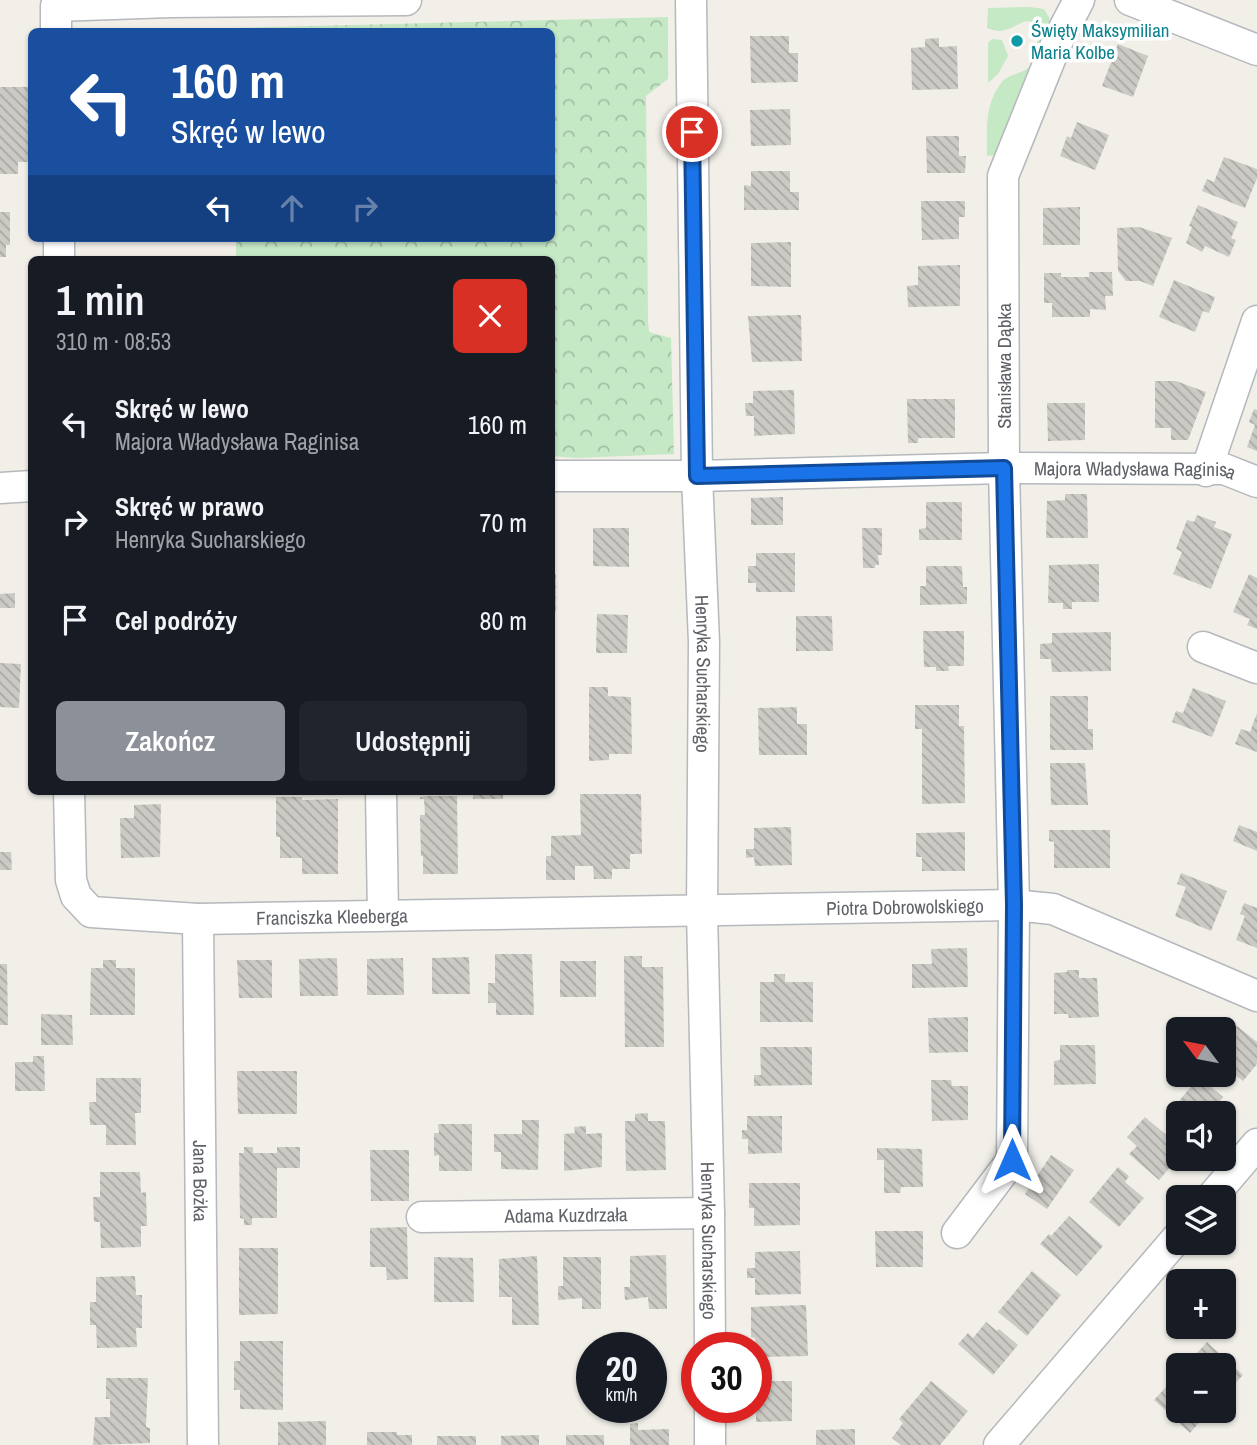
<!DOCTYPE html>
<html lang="pl">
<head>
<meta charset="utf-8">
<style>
  body { margin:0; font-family:"Archivo Narrow",sans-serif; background:#20242c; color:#f1f3f6; height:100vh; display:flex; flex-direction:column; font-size:26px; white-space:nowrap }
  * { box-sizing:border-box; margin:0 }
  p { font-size:23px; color:#9ea1a6 }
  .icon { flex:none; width:38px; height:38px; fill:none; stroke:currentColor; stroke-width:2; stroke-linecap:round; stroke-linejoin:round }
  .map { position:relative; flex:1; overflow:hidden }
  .drawer { position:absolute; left:28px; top:256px; width:527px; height:539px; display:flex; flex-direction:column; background:#171b24; border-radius:10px; box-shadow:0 2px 5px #0004 }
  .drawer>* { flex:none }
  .hud { position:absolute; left:28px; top:28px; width:527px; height:214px; border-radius:10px; box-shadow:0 2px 5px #0004; background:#1a4fa0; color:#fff; overflow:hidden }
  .needle { width:46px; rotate:302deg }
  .buttons { position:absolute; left:1166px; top:1017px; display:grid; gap:14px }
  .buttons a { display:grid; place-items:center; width:70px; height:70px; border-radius:10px; background:#171b24; box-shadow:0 2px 5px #0004; font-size:35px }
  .speed { position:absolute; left:576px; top:1332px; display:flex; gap:14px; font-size:35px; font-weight:700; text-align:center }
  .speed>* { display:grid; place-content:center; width:91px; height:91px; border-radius:50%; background:#171b24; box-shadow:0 2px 5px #0004; line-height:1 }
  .speed small { font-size:18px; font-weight:400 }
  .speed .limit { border:10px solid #d22; background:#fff; color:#111 }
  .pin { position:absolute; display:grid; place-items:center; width:60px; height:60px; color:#fff; margin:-30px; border:4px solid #fff; border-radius:50%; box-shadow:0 2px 7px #0007 }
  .me { position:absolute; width:77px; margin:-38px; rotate:0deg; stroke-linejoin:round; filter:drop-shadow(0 0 5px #0008) }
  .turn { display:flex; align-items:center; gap:24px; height:147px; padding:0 28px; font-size:32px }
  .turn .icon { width:91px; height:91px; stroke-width:2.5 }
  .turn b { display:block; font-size:49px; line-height:60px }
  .lanes { display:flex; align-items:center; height:66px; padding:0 28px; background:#0003; justify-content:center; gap:35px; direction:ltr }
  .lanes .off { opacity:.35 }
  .round { display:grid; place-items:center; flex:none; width:74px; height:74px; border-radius:10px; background:#20242c }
  .head { display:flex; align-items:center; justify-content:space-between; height:119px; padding:0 28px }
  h1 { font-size:42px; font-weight:600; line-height:52px }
  .primary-button { display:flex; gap:14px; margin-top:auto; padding:14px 28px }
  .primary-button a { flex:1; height:80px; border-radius:10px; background:#8c9099; color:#fff; font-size:28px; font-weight:600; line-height:80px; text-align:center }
  .primary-button a+a { background:#20242c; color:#f1f3f6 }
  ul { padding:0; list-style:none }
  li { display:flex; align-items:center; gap:21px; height:98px; padding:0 28px }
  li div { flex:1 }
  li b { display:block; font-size:26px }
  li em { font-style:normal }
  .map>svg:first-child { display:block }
  .green { fill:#c5e8c5 }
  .park { fill:url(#park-crowns) }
  .building { fill:url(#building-back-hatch) }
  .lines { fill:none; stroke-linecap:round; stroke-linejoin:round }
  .minor-casing { stroke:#b5b8bc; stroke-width:33 }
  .minor { stroke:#fff; stroke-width:30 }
  .route-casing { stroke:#114b97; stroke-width:18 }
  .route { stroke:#1a73e8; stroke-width:12 }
  .culture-dot { fill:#0f9aa8; stroke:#fff; stroke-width:2.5 }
  .labels { text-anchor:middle; stroke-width:7; stroke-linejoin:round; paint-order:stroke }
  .culture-label { font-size:19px; fill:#0d838f; stroke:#fff; text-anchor:start }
  .street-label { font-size:19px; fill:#5f6368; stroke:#fff }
</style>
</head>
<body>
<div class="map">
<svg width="1257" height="1445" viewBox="0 0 1257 1445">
  <defs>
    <pattern id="park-crowns" width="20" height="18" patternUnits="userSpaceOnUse" patternTransform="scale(1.75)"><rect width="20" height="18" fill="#c5e8c5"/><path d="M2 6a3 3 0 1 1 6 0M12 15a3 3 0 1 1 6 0" fill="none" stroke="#a3c0a4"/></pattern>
    <pattern id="building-back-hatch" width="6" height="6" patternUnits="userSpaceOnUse" patternTransform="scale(1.75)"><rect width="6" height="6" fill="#cccac5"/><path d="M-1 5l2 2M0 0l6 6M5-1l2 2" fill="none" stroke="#a9a8a4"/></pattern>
  </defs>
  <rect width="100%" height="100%" fill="#f1efe8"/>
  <g class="green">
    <path d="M1030,7L1044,9L1050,19L1038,49C1036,0 1019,31 999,31C995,31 991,29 987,28L988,8Z"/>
    <polygon points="992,39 1002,40 1008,56 998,74 988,83 988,43"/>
    <path d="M1030,66L996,155L987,156C987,130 984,104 1002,82C1009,73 1022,75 1030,66Z"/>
  </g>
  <polygon class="park" points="668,17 668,79 646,96 648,322 649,332 671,338 674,454 576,458 551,456 551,259 236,259 236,238 551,238 551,32 235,32 235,28"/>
  <g class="building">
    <polygon points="750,36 789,36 789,53 798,53 798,82 751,83"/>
    <polygon points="939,38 939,47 957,46 958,89 912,90 911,48 925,47 925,39"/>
    <polygon points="1118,44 1148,56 1133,97 1102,86"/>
    <polygon points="0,87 28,87 29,162 18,162 18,174 0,174"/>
    <polygon points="790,109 791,145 751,146 750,110"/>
    <polygon points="1077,122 1109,135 1095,170 1060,156 1067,136 1071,138"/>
    <polygon points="926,136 959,136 959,156 966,156 965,173 927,173"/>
    <polygon points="1224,157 1257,169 1257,178 1245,208 1202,191 1207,179 1214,182"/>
    <polygon points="751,171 790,171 790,192 799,192 799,210 744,210 744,185 751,186"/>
    <polygon points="921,201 965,201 965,217 959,217 959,239 922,240"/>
    <polygon points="1198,205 1238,222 1231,238 1236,240 1229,257 1205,246 1202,252 1186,243 1192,227 1189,226"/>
    <polygon points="1080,207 1080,245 1043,245 1043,208"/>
    <polygon points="0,212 10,212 10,245 6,245 6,257 0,257"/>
    <polygon points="1139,227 1172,238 1153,286 1140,281 1126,281 1118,271 1117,228"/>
    <polygon points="791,242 791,287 751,286 751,243"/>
    <polygon points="960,265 960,306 908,307 907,286 918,285 918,266"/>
    <polygon points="1089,272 1112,272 1113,296 1105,296 1106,310 1090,309 1090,317 1052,317 1052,303 1044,303 1044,273 1061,273 1061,277 1089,277"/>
    <polygon points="1174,280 1215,297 1209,313 1203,311 1195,332 1159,317"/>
    <polygon points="801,315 802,361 752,362 748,316"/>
    <polygon points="1155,381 1176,381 1206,392 1188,440 1171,440 1171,428 1155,428"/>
    <polygon points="794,390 795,434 754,436 754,416 746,416 745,403 753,403 753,391"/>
    <polygon points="907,399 955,399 955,438 918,438 918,443 908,443"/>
    <polygon points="1047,403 1085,403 1085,440 1048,441"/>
    <polygon points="1254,409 1257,410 1257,451 1247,447 1255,425 1249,422"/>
    <polygon points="1065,494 1087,494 1088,538 1046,538 1047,501 1065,500"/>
    <polygon points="783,497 783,525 751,525 751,498"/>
    <polygon points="926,502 962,502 962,540 919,540 919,529 926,528"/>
    <polygon points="1197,515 1216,522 1214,527 1232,534 1211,589 1173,574 1182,552 1176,549 1187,520 1194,522"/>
    <polygon points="593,528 629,528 629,567 593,566"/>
    <polygon points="862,528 882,528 882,555 878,555 879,565 875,565 875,568 863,568"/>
    <polygon points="756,553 795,553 795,592 756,592 756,583 748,583 748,566 756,566"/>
    <polygon points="1099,564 1099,602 1072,602 1072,609 1063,609 1063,603 1048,603 1049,565"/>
    <polygon points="926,566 962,566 963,587 967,587 967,604 920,605 920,586 926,586"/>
    <rect x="551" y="574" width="5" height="38"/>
    <polygon points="1249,574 1257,578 1257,629 1247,625 1250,619 1233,612"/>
    <polygon points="15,593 15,608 0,608 0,594"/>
    <polygon points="597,614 628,615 627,653 596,653"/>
    <polygon points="796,616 832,616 833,651 796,651"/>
    <polygon points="923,631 964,631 964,666 948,666 949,671 936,671 936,667 924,667"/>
    <polygon points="1111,632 1111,671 1052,672 1051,659 1040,659 1040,644 1052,643 1052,633"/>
    <polygon points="0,663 21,664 19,708 0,707"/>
    <polygon points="589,687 608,687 608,696 631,697 632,754 609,754 609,760 589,761"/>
    <polygon points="1193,688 1226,701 1212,737 1172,722 1176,711 1183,713"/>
    <polygon points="1050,696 1088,696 1088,729 1093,729 1093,750 1050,750"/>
    <polygon points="915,705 959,705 959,726 964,726 965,803 922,804 922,729 915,729"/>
    <polygon points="797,707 797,724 807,724 807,755 759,755 758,708"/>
    <polygon points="1257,713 1257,752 1235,744 1241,729 1250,732"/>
    <polygon points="1050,763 1085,763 1088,805 1051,805"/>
    <rect x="473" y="791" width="30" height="8"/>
    <polygon points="580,794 641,794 642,854 630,854 630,869 612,869 612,879 594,879 593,866 575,866 575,880 546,880 546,856 551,856 551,836 581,835"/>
    <polygon points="428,796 457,796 458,874 423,874 423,856 421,856 420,815 425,815 424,799 420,799 420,797"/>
    <polygon points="276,797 302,797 302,800 338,799 338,874 302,874 302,858 280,858 280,837 276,837"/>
    <polygon points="161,804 160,857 121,858 120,818 134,818 134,805"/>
    <polygon points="1239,825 1257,832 1257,851 1233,841"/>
    <polygon points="791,827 792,865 755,866 754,857 746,858 746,849 754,849 754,828"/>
    <polygon points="1049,830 1110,830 1110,868 1054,868 1054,842 1049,841"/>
    <polygon points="965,832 965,871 922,871 922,857 916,857 916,833"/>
    <polygon points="0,852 11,852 12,870 0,870"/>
    <polygon points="1181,873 1227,891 1211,931 1175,916 1186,887 1177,884"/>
    <polygon points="1244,903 1257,908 1257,948 1236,940 1245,916 1240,914"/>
    <polygon points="967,948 968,987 912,988 912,964 932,964 931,949"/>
    <polygon points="495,954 532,954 534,1015 496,1015 496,1003 488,1003 488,983 495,983"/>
    <polygon points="624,956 642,956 642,967 663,967 664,1047 625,1047"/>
    <polygon points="469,957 470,994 432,994 432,958"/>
    <polygon points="337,958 338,996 300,996 299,959"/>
    <polygon points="403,958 404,995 367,995 367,959"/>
    <polygon points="103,960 116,960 116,968 135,968 135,1015 90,1015 91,968 103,968"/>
    <polygon points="237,960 272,960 272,998 239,998"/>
    <rect x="560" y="961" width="36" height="36"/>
    <polygon points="0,964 7,964 8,1025 0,1025"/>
    <polygon points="1067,970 1079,970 1079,978 1097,978 1099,1017 1069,1018 1068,1014 1054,1014 1054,973 1067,972"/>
    <polygon points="774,974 785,974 785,982 813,982 813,1022 760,1022 760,982 774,982"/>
    <polygon points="41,1014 72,1015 73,1045 41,1045"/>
    <polygon points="968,1017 968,1052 929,1053 928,1018"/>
    <polygon points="1237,1026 1257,1042 1257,1064 1243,1081 1223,1065 1223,1036 1226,1038"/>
    <polygon points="1060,1045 1095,1045 1096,1084 1054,1085 1054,1061 1060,1060"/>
    <polygon points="760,1047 812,1047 812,1085 754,1086 754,1075 761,1075"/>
    <polygon points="33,1056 44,1056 45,1091 15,1091 15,1062 33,1062"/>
    <polygon points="237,1071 297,1071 297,1114 238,1114"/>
    <polygon points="1199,1077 1223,1097 1210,1113 1181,1113 1174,1107"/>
    <polygon points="96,1078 141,1078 141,1113 135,1113 136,1145 106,1145 106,1125 90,1125 89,1102 96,1102"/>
    <polygon points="931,1080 951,1080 952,1086 968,1086 968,1120 932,1121"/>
    <polygon points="648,1113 648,1121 665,1121 666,1170 626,1171 625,1121 635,1121 635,1114"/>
    <polygon points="747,1116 782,1116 782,1153 748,1154 748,1139 742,1139 742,1130 747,1130"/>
    <polygon points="1145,1117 1171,1139 1167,1143 1178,1152 1178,1158 1159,1180 1129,1154 1137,1146 1127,1137"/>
    <polygon points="522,1120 539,1120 538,1170 501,1169 501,1152 494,1152 494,1134 522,1134"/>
    <polygon points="438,1124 472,1124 472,1171 439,1171 439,1155 434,1156 434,1133 439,1133"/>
    <polygon points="586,1126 586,1134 602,1133 602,1167 564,1171 564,1134 575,1133 574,1127"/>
    <polygon points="244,1147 253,1147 253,1153 277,1153 277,1147 300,1147 300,1168 277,1168 277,1218 252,1218 252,1225 244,1225 244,1219 240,1218 239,1153 244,1153"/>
    <polygon points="877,1148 922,1149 923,1187 901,1187 900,1193 884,1193 884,1160 877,1160"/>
    <polygon points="370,1150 409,1150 409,1201 371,1201"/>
    <polygon points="1051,1155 1074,1170 1047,1209 1025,1194"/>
    <polygon points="1118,1167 1129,1176 1125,1182 1144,1198 1119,1227 1089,1202"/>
    <polygon points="100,1172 140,1172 141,1193 146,1192 147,1226 141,1226 141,1247 101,1248 100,1222 94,1222 93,1197 100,1197"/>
    <polygon points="749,1183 800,1183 800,1225 754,1226 754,1208 749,1208"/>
    <polygon points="1069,1216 1103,1246 1077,1276 1040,1244 1049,1234 1051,1236"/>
    <polygon points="407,1227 408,1279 387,1280 386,1267 370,1267 370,1228"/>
    <polygon points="875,1231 923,1231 923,1267 876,1267"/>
    <polygon points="239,1248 278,1248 278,1314 239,1315"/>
    <polygon points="800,1251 801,1294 755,1295 755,1278 747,1278 747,1268 755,1268 755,1252"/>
    <polygon points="666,1255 667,1309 649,1309 648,1297 625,1300 624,1287 630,1287 630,1256"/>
    <polygon points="537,1256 539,1325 512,1325 512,1297 499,1297 499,1259"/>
    <polygon points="434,1257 473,1258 474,1302 434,1302"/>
    <polygon points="563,1257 601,1257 601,1309 582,1309 582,1298 558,1300 558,1286 563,1286"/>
    <polygon points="1032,1271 1061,1295 1027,1336 998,1312"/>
    <polygon points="135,1276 136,1295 142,1295 142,1328 136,1328 137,1347 97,1348 96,1325 90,1325 90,1302 96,1302 96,1277"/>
    <polygon points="806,1305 808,1356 756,1357 755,1338 751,1337 751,1307"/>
    <polygon points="986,1322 997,1331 999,1329 1018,1345 993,1375 958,1344 968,1333 973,1338"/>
    <polygon points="240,1341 283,1341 283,1410 240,1409 240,1390 234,1390 234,1361 240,1361"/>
    <polygon points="1207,1342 1243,1375 1223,1396 1223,1365 1186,1365"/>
    <polygon points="1178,1374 1178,1410 1210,1410 1190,1433 1154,1400"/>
    <polygon points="106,1378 148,1378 146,1427 150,1428 150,1443 93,1445 95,1417 110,1417 110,1399 106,1399"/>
    <polygon points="756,1381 792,1381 792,1421 756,1422"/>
    <polygon points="931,1381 968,1411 940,1445 901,1445 892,1438 903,1423 899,1419"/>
    <polygon points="326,1421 326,1445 278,1445 278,1422"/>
    <polygon points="638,1423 638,1430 669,1429 669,1445 630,1445 630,1424"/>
    <polygon points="855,1429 855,1445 816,1445 816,1430"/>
    <polygon points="367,1432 397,1432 397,1435 412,1435 412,1445 367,1445"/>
    <polygon points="539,1435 539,1445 501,1445 501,1436"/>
    <rect x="566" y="1435" width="38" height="10"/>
    <rect x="437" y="1436" width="39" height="9"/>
  </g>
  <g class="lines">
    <defs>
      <g id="minor">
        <path id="s1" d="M691,0L697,476L704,642L702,912L709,1213L710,1348"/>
        <polyline points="1130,0 1257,50"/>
        <polyline points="56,32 56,6 170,2 406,0"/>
        <polyline points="59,238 59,259"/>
        <polyline points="1206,471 1257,321"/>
        <path id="s2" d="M551,476H697L1004,468L1224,469L1257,482"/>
        <polyline points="0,488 32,486"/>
        <polyline points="1203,647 1257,668"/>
        <path id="s3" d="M69,791L71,880L76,896L91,912L198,919L1014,905L1053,909L1257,996"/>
        <polyline points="381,791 383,915"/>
        <path id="s4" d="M198,919L203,1445"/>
        <polyline points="1212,1197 1257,1144"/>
        <path id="s5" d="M422,1217L709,1213"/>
        <polyline points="957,1233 1012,1160 1014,905 1004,468 1003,176 1057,42 1079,0"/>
        <polyline points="710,1407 710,1445"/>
        <polyline points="999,1445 1178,1237"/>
      </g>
    </defs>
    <use href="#minor" class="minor-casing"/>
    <use href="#minor" class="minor"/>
  </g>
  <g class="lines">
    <defs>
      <polyline id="route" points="692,132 697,476 1004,468 1014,905 1012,1160"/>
    </defs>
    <use href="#route" class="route-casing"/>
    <use href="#route" class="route"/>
  </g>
  <circle class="culture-dot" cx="1017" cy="41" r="7"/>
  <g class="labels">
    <g class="culture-label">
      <text x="1031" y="37">Święty Maksymilian<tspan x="1031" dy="22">Maria Kolbe</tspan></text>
    </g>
    <g class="street-label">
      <text transform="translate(1004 366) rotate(-90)" y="7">Stanisława Dąbka</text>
      <text dy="7" stroke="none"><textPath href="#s2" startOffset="584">Majora Władysława Raginisa</textPath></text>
      <text dy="7" stroke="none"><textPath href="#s1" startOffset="674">Henryka Sucharskiego</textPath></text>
      <text dy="7" stroke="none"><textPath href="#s3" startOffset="942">Piotra Dobrowolskiego</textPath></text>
      <text dy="7" stroke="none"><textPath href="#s3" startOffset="369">Franciszka Kleeberga</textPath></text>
      <text dy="7" stroke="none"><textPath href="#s4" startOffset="262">Jana Bożka</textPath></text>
      <text dy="7" stroke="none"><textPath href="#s5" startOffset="144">Adama Kuzdrzała</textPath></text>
      <text dy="7" stroke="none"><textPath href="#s1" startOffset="1241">Henryka Sucharskiego</textPath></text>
    </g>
  </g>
</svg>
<div class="buttons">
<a><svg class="needle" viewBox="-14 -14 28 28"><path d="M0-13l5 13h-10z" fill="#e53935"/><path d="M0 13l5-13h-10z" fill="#9ea1a6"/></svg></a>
<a><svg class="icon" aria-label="sound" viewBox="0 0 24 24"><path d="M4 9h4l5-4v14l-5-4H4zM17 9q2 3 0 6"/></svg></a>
<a><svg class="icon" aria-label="layers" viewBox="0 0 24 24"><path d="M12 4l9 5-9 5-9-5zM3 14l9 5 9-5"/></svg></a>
<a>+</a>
<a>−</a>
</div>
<div class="speed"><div>20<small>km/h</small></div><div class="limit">30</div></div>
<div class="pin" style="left:692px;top:132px;background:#d93025"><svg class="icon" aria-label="arrive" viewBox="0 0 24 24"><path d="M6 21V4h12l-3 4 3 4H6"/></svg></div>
<svg class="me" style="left:1012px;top:1160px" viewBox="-20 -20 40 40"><path d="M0-17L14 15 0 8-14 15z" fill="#1a73e8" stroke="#fff" stroke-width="4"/></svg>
<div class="hud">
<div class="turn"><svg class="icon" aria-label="left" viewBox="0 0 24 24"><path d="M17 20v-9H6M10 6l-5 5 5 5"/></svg><div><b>160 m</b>Skręć w lewo</div></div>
<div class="lanes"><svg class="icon" aria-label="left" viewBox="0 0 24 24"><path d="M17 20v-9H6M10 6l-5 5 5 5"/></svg><svg class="icon off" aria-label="ahead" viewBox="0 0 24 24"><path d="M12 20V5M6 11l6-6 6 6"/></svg><svg class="icon off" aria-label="right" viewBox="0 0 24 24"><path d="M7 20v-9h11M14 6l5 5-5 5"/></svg></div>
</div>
<section class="drawer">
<div class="head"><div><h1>1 min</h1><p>310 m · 08:53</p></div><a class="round" style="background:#d93025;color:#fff"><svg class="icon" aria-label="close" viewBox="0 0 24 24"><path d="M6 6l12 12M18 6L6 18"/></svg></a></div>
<ul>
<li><svg class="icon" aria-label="left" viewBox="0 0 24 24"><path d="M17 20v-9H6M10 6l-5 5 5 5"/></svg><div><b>Skręć w lewo</b><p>Majora Władysława Raginisa</p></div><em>160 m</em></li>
<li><svg class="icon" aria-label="right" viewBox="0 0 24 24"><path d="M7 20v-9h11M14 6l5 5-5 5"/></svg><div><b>Skręć w prawo</b><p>Henryka Sucharskiego</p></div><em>70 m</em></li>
<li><svg class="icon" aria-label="arrive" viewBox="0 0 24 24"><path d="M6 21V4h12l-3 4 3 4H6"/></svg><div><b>Cel podróży</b></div><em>80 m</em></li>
</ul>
<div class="primary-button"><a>Zakończ</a><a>Udostępnij</a></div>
</section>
</div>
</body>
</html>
